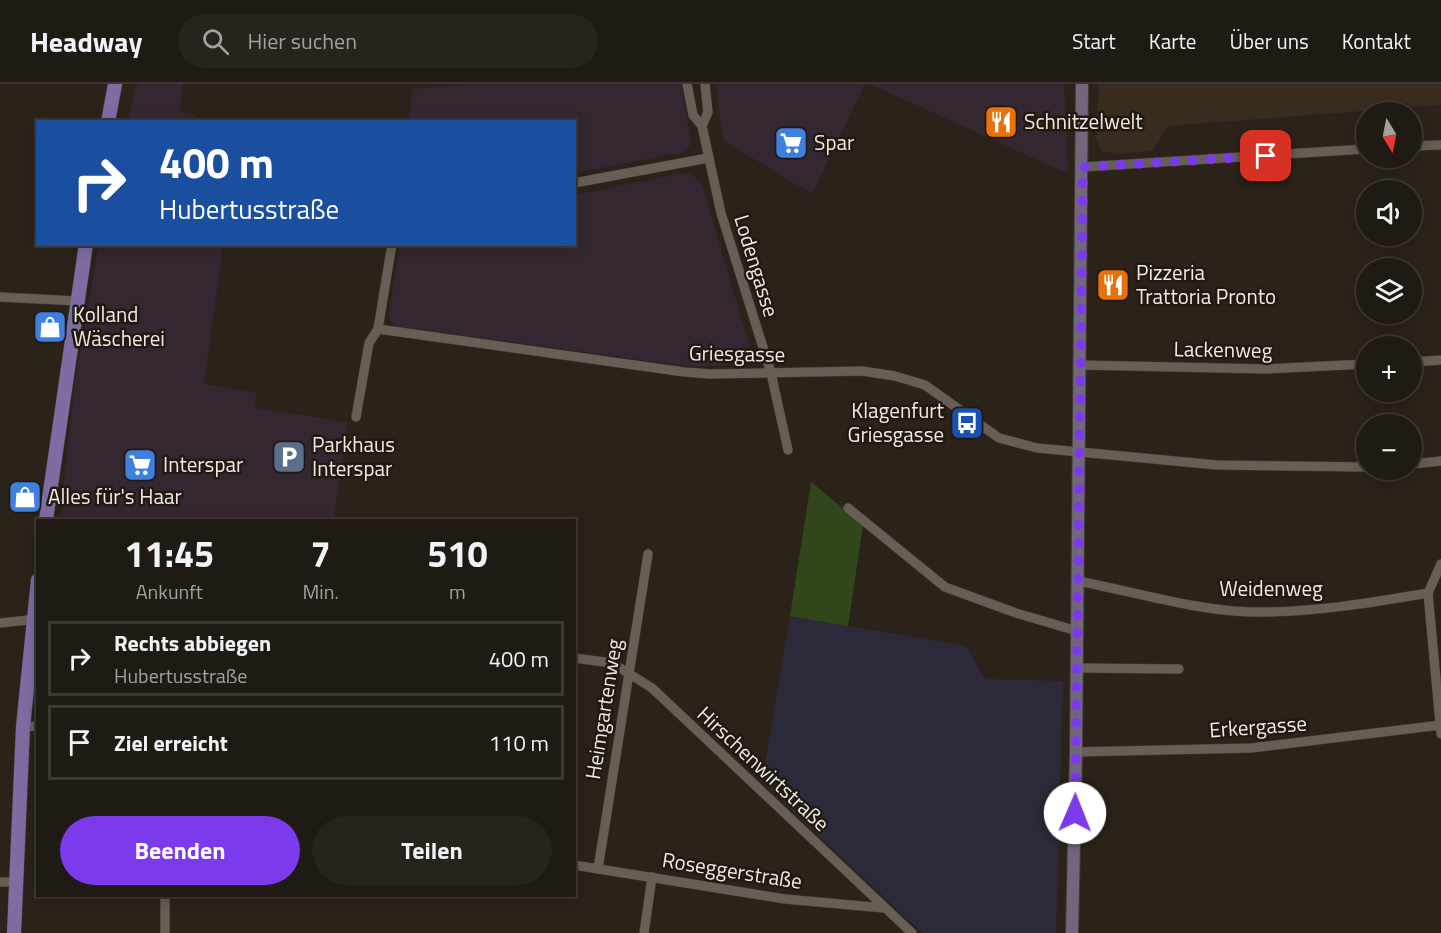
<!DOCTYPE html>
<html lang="de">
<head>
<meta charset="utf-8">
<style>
  body { margin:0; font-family:"Titillium Web",sans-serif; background:#28231d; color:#f1f3f6; height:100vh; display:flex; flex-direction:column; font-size:22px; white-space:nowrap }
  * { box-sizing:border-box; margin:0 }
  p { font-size:20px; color:#a2a1a0 }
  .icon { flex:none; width:33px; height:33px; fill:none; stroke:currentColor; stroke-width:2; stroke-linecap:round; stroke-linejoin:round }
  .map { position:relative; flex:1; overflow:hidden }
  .details { position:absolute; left:36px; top:435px; width:540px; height:378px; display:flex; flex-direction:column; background:#201a14; border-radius:0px; box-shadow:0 3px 15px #0003,0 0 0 2px #3d3834 }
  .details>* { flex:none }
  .guide { position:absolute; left:36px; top:36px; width:540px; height:126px; border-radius:0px; box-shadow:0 3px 15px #0003,0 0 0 2px #3d3834; background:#1a4fa0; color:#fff; overflow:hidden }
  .needle { width:39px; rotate:170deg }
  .controls { position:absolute; left:1356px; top:18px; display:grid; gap:12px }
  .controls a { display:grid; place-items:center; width:66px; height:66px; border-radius:50%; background:#201a14; box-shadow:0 3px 15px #0003,0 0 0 2px #3d3834; font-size:30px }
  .pin { position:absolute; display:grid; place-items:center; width:51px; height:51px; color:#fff; margin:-26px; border-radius:12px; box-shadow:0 3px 9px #0006 }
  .me { position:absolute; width:66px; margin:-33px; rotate:1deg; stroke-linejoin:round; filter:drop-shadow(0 0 4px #0008) }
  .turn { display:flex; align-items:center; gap:21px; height:126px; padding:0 24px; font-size:27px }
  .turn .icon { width:78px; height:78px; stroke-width:2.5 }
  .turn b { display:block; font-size:42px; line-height:51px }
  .eta { display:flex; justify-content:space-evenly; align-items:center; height:102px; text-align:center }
  .eta b { font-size:36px; font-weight:700; line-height:42px }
  .primary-button { display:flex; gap:12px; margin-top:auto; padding:12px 24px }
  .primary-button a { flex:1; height:69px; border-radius:36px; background:#7c3aed; color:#fff; font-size:24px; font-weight:700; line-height:69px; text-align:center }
  .primary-button a+a { background:#28231d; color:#f1f3f6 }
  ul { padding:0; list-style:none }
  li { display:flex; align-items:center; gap:18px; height:75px; margin:0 12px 9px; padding:0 12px; border:3px solid #3d3834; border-radius:0px }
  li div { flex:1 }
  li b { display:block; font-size:22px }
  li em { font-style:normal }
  header { display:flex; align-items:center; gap:36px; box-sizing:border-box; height:84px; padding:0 30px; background:#201a14; border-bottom:2px solid #3d3834 }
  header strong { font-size:28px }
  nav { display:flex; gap:33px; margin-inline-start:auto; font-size:21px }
  .search { width:420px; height:54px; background:#28231d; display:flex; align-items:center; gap:15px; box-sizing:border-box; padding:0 21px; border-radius:33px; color:#a2a1a0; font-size:22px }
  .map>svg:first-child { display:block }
  .commercial { fill:#352732 }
  .industrial { fill:#2c293a }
  .built { fill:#372c1e }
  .green { fill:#31471b }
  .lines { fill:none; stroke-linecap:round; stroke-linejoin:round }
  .street-casing { stroke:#433e36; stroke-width:10 }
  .secondary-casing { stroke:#433e36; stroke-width:14 }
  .primary-casing { stroke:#433e36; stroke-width:15 }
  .street { stroke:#675f55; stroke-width:9 }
  .secondary { stroke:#72667c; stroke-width:12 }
  .primary { stroke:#7e6da3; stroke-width:14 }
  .route { stroke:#7c3aed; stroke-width:10; stroke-dasharray:0 18 }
  .labels { text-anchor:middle; stroke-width:5; stroke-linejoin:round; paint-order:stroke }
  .poi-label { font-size:21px; fill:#efeae4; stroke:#211a11; text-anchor:start }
  .street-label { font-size:21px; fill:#efeae4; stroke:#211a11 }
</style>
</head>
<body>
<header>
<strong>Headway</strong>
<div class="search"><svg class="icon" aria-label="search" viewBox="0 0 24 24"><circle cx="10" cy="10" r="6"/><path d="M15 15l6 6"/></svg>Hier suchen</div>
<nav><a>Start</a><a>Karte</a><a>Über uns</a><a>Kontakt</a></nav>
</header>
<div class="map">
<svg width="1441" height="849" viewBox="0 0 1441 849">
  <rect width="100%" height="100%" fill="#2b231a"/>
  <g class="commercial">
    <polygon points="139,0 183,0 179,28 196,31 195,37 128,37 135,5"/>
    <polygon points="481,0 681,0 691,60 684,68 575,89 574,38 408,37 413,5"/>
    <polygon points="716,0 865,0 812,110 723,56"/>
    <polygon points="870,0 1064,0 1068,90"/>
    <polygon points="688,88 701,97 752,271 749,279 693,283 396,242 391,238 389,228 400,161 574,160 575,111"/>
    <polygon points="99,160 223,161 204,300 256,309 255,324 348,338 333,436 60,436 75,297"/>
  </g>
  <polygon class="industrial" points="790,532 966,562 985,595 1063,597 1056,849 922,849 762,698"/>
  <polygon class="built" points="1099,0 1441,0 1441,21 1168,42 1152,67 1117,70 1101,67 1096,54"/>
  <polygon class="green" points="811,398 863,441 848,542 790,532"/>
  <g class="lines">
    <defs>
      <g id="street">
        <polyline points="687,0 693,31 702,42 721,129 771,289 788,366"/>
        <polyline points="702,42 708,28 705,0"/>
        <polyline points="1412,62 1441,61"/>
        <polyline points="1083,83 1366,65"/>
        <polyline points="574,99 708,74"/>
        <polyline points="0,213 77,217"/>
        <polyline points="378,245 684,288 710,290 862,287 895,292 925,301 999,354 1037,364 1217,381 1366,383"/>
        <polyline points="1412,278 1441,276"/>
        <polyline points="1080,281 1266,285 1366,280"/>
        <polyline points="356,333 369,259 378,245 392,160"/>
        <polyline points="1412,380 1441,377"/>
        <polyline points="848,424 945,503 1016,529 1077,547"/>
        <polyline points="1441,480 1428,509 1441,650"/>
        <path d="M1078,497C1135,508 1193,526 1250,528C1310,529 1370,519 1428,509"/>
        <polyline points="0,539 38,535"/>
        <polyline points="574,574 612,579 652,604 912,849"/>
        <polyline points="1077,584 1179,585"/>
        <polyline points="23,643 38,642"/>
        <polyline points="1076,668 1251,664 1441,641"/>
        <polyline points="574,781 785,815 884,824"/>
        <polyline points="598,785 648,470"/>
        <polyline points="0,798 15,798"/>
        <polyline points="165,812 165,849"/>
        <polyline points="644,849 652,793"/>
      </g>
      <polyline id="secondary" points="1072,849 1076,668 1082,0"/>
      <g id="primary">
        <polyline points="108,38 115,0"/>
        <polyline points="46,436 86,160"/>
        <polyline points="14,849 23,643 38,496"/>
      </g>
    </defs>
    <use href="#street" class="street-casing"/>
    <use href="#secondary" class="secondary-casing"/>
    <use href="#primary" class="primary-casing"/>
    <use href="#street" class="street"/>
    <use href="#secondary" class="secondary"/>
    <use href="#primary" class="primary"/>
  </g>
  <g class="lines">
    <polyline class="route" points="1075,729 1083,83 1266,72"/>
  </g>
  <defs>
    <symbol id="restaurant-square" viewBox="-11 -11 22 22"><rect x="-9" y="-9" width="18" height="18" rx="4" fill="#e8710a" stroke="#211a11"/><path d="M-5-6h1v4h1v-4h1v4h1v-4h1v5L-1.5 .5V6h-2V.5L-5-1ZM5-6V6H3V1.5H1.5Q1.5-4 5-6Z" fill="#fff"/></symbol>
    <symbol id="supermarket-square" viewBox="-11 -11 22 22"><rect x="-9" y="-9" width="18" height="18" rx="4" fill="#3f7fe0" stroke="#211a11"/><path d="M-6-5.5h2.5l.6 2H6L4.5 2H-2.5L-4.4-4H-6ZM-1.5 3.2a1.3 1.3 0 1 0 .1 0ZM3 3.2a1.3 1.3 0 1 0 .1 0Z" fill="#fff"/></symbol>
    <symbol id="shop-square" viewBox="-11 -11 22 22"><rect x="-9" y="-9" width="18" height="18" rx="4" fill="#3f7fe0" stroke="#211a11"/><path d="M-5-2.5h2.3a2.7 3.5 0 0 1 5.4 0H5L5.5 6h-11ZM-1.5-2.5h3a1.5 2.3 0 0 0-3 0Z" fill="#fff"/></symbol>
    <symbol id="bus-square" viewBox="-11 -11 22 22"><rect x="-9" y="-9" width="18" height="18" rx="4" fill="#1a4fb4" stroke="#211a11"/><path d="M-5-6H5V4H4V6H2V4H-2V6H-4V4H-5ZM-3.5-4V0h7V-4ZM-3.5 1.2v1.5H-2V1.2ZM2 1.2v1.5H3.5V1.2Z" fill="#fff"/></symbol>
    <symbol id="parking-square" viewBox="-11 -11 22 22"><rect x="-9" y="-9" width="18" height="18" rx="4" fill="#5c6f8a" stroke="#211a11"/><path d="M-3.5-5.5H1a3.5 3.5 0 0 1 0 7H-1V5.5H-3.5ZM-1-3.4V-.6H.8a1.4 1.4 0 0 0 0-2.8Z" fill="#fff"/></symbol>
  </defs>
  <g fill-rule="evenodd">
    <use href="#restaurant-square" x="982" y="19" width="38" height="38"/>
    <use href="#supermarket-square" x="772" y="40" width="38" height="38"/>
    <use href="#restaurant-square" x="1094" y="182" width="38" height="38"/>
    <use href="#shop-square" x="31" y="224" width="38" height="38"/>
    <use href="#bus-square" x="948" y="320" width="38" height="38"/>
    <use href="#parking-square" x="270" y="354" width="38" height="38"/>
    <use href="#supermarket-square" x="121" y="362" width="38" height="38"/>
    <use href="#shop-square" x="6" y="394" width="38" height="38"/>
  </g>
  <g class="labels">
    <g class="poi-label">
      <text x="1024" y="45">Schnitzelwelt</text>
      <text x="814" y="66">Spar</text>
      <text x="1136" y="196">Pizzeria<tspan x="1136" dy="24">Trattoria Pronto</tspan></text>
      <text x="73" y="238">Kolland<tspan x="73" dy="24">Wäscherei</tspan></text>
      <text x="944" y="334" text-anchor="end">Klagenfurt<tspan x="944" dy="24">Griesgasse</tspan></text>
      <text x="312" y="368">Parkhaus<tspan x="312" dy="24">Interspar</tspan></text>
      <text x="163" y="388">Interspar</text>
      <text x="48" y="420">Alles für's Haar</text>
    </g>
    <g class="street-label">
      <text transform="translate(756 182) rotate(73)" y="7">Lodengasse</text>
      <text transform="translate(1223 266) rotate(1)" y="7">Lackenweg</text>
      <text transform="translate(737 270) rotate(1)" y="7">Griesgasse</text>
      <text x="1271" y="512">Weidenweg</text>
      <text transform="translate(604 625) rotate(-81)" y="7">Heimgartenweg</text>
      <text transform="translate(1258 643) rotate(-4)" y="7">Erkergasse</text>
      <text transform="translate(763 685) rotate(43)" y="7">Hirschenwirtstraße</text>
      <text transform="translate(732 787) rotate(9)" y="7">Roseggerstraße</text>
    </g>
  </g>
</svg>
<div class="controls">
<a><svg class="needle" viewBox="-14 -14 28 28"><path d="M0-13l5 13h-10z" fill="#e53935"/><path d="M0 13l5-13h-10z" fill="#a2a1a0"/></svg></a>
<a><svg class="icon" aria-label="sound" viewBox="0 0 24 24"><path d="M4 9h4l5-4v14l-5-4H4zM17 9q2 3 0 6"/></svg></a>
<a><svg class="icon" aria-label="layers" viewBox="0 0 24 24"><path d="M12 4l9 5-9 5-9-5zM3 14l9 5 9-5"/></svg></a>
<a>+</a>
<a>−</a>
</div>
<div class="pin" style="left:1266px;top:72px;background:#d93025"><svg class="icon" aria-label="arrive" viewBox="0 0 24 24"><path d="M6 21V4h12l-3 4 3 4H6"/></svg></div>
<svg class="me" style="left:1075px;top:729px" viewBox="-20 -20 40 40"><circle r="19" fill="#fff"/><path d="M0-13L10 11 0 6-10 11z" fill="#7c3aed"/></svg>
<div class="guide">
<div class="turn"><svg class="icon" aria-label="right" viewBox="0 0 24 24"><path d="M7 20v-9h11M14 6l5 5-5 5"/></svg><div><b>400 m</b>Hubertusstraße</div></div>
</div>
<section class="details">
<div class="eta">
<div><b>11:45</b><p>Ankunft</p></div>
<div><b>7</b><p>Min.</p></div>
<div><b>510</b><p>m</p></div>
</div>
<ul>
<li><svg class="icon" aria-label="right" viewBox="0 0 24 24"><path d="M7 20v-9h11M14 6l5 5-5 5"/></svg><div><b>Rechts abbiegen</b><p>Hubertusstraße</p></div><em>400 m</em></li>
<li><svg class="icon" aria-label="arrive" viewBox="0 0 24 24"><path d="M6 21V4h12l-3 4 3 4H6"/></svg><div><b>Ziel erreicht</b></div><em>110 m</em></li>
</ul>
<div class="primary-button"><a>Beenden</a><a>Teilen</a></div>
</section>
</div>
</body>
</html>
